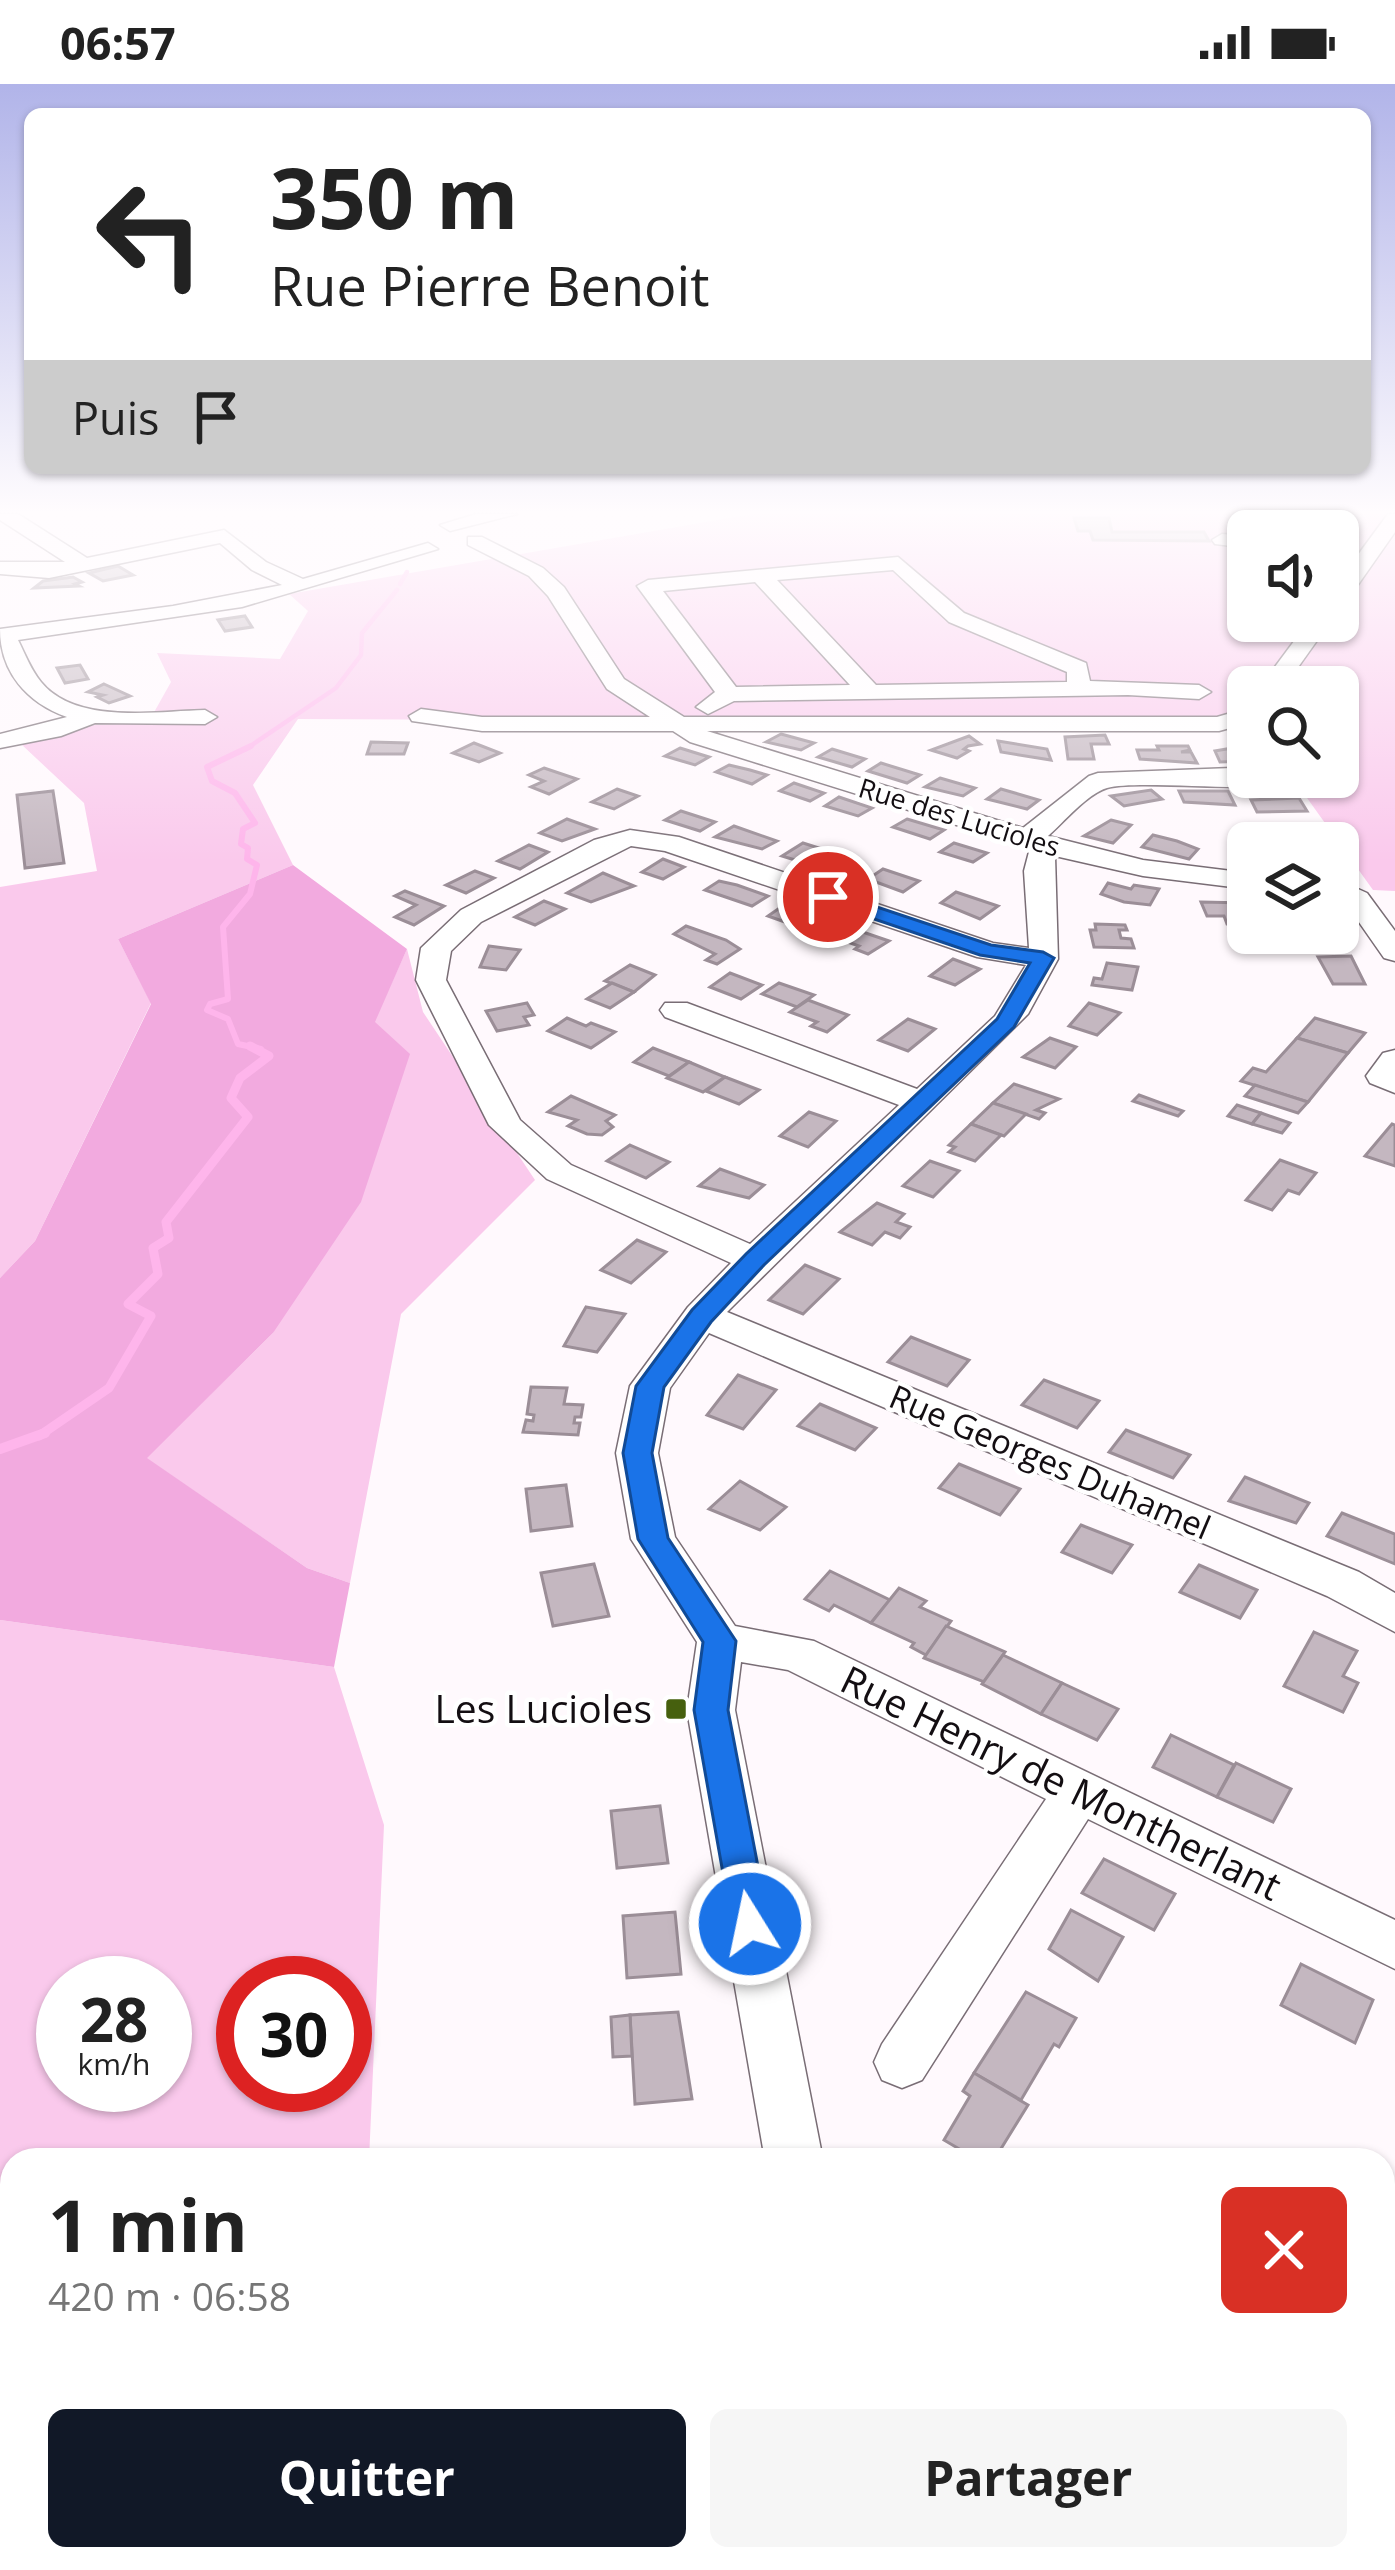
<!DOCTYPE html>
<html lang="fr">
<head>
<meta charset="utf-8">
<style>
  body { margin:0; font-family:"Open Sans",sans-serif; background:#f6f6f6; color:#222; height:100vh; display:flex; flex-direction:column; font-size:45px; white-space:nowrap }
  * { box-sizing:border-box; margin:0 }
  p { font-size:39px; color:#767676 }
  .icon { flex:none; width:66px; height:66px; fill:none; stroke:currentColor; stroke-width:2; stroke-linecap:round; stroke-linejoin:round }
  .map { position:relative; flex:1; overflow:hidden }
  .sheet { position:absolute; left:0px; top:2064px; width:1395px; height:423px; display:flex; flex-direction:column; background:#fff; border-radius:36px 36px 0 0; box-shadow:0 3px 9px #0004 }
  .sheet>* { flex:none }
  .top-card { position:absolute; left:24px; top:24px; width:1347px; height:366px; border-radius:18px; box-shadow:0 3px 9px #0004; background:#fff; color:#222; overflow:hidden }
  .buttons { position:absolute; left:1227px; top:426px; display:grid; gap:24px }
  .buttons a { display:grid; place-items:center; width:132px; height:132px; border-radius:18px; background:#fff; box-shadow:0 3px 9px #0004; font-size:60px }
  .speed { position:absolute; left:36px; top:1872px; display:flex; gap:24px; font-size:60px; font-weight:700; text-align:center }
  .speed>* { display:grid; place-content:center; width:156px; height:156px; border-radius:50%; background:#fff; box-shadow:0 3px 9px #0004; line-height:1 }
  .speed small { font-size:30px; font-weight:400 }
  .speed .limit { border:18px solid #d22; background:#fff; color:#111 }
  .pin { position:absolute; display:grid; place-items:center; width:102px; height:102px; color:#fff; margin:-51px; border:6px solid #fff; border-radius:50%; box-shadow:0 3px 12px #0007 }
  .me { position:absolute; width:132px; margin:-66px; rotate:350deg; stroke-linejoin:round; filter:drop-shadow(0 0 9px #0008) }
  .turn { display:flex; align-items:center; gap:42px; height:252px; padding:0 48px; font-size:54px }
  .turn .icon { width:156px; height:156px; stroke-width:2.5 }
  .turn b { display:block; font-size:84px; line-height:102px }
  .then { display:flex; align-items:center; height:114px; padding:0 48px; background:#0003; gap:24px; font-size:45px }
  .round { display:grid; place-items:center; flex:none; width:126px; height:126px; border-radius:18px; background:#f6f6f6 }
  .head { display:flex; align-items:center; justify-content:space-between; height:204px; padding:0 48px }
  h1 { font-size:72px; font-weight:700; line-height:90px }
  .action { display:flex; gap:24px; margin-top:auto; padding:24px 48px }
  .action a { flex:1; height:138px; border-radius:18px; background:#111827; color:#fff; font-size:48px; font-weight:700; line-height:138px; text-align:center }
  .action a+a { background:#f6f6f6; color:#222 }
  .status { display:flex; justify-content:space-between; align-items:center; height:84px; padding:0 60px; background:#fff; direction:ltr }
  .status svg { height:33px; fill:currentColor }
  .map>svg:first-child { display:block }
  .green { fill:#fac9ec; fill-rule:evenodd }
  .forest { fill:#f2aadf }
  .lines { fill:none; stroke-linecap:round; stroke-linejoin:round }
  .stream-far3 { stroke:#feb5eb; stroke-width:4.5 }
  .stream-far2 { stroke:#feb5eb; stroke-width:6 }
  .stream-far1 { stroke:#feb5eb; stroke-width:9 }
  .stream { stroke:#feb5eb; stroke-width:10 }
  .building { fill:#c4b7c0; stroke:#9b8e97; stroke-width:3 }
  .minor-casing { stroke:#796d75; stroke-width:3 }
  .minor { fill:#fff; fill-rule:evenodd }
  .route { fill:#1a73e8; stroke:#114b97; stroke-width:3 }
  .poi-dot { fill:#46600e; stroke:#fff; stroke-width:4.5 }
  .labels { text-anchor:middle; stroke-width:9; stroke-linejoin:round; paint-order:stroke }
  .far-street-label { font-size:27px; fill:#130e12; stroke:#fff }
  .street-label { font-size:33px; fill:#130e12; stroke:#fff }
  .near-poi-label { font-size:39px; fill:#130e12; stroke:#fff; text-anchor:end }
  .near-street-label { font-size:39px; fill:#130e12; stroke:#fff }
</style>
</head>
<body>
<div class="status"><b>06:57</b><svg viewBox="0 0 49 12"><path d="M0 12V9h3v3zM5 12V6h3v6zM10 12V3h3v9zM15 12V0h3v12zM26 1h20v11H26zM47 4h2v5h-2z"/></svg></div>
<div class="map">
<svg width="1395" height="2486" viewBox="0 0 1395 2486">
  <rect width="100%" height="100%" fill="#fff9fd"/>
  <g class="green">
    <path d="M752,430H1395V807L1373,806L1292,693H1338V603H1248V639L298,635L253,701L293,781L118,855L151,919L35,1157L0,1194V803L97,787L84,719L21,660L94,641L148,639L171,598L157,569L280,575L308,527L289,510ZM1248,447H1338V537H1248Z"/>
    <polygon points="407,865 423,928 535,1096 401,1230 350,1499 307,1484 146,1374 273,1249 374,938"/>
    <path d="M0,1536L334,1583L384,1741L369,2076H12V2475H311L308,2486H0ZM63,1899H165V2001H63ZM243,1899H345V2001H243Z"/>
  </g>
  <polygon class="forest" points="293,781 407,865 375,938 410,970 361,1118 273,1249 147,1374 307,1484 350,1499 334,1583 0,1536 0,1194 35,1157 151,920 118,855"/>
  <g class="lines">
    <g class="stream-far3">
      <polyline points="400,500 407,488"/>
      <polyline points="246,665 336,604 361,571 362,549 397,506"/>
    </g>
    <polyline class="stream-far2" points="251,662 207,683 212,697 235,709 255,739 243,745 241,760 248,764 247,775 257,781 250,810 223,843 228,915 210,920 207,926 228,935 238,960 261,965"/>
    <polyline class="stream-far1" points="39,1352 109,1304 151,1232 128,1220 158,1190 153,1164 169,1154 166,1138 248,1033 231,1014 240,994 269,972 250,962"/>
    <polyline class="stream" points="0,1365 45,1349"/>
  </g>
  <g class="building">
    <polygon points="1074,434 1109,434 1112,448 1204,448 1209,457 1093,456 1090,447 1078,447"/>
    <polygon points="118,482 133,491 103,497 89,489"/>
    <polygon points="73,493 82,498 75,500 79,502 34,504 43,497"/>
    <polygon points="245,532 252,543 225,547 218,536"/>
    <polygon points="80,581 88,595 65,599 57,584"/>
    <polygon points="104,600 130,612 109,619 97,613 103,611 88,608"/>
    <polygon points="781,650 814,659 801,666 766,658"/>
    <polygon points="1105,651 1109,660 1091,660 1094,675 1068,675 1065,653"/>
    <polygon points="969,652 980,660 968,662 964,665 969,667 957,674 931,666"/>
    <polygon points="998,657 1047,665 1051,676 1001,668"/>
    <polygon points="371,658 408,659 404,670 367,670"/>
    <polygon points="474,659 500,669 479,678 453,669"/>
    <polygon points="1157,662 1188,662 1190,666 1181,668 1191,668 1197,679 1140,675 1137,666 1159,666"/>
    <polygon points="680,664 709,673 695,681 665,672"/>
    <polygon points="1232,664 1248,667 1248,677 1220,678 1215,667"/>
    <polygon points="832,665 865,675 852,683 818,673"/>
    <polygon points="881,679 920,691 907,699 868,687"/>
    <polygon points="729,681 750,686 767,691 752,700 716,688"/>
    <polygon points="544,684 577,695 549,710 531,703 544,697 529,691"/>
    <polygon points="940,694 975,704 963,712 925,703"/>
    <polygon points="794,699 824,709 810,717 780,707"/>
    <polygon points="617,705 638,712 614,725 592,718"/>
    <polygon points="1001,705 1039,716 1027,725 987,715"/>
    <polygon points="1151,706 1162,715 1124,722 1111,712"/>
    <polygon points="53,707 64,779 25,784 17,711"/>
    <polygon points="1179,707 1228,707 1235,721 1184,718"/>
    <polygon points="839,713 872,724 858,732 825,722"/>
    <polygon points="1299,714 1307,727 1257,728 1251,716"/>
    <polygon points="681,727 715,738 700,747 665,736"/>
    <polygon points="567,735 595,745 562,757 540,749"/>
    <polygon points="907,735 944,746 930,755 893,743"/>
    <polygon points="1111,736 1131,741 1113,759 1084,752"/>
    <polygon points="734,742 777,757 762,765 715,753"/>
    <polygon points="1153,751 1177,757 1198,765 1189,775 1142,763"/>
    <polygon points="803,759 841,771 821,784 782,772"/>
    <polygon points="954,759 987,769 973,778 940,768"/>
    <polygon points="529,761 548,768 520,785 498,777"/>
    <polygon points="663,775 684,783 663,795 642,788"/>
    <polygon points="883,785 919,797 903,808 868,795"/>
    <polygon points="475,787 494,794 466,809 446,801"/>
    <polygon points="603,789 634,802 591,818 567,809"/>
    <polygon points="719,797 737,801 768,812 752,822 705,806"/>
    <polygon points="1108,799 1131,805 1134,801 1159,805 1150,821 1124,818 1101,810"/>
    <polygon points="405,807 444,822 414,841 395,833 416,821 395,812"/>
    <polygon points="956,808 998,822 980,835 941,819"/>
    <polygon points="544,817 565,825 535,841 515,833"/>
    <polygon points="1201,818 1246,819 1248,840 1227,840 1224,832 1207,832"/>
    <polygon points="781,823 793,824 830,837 813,848 768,832"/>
    <polygon points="1095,840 1125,841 1127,846 1119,846 1121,854 1131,855 1134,864 1094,863 1090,846 1096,846"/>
    <polygon points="686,842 726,856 740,865 717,880 706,876 715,870 674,850"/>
    <polygon points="854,845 889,857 868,870 855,865 859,862 839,855"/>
    <polygon points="489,862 520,866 506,886 480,883"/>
    <polygon points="1351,872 1365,900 1333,900 1318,873"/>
    <polygon points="953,875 980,885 955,901 930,892"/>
    <polygon points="1107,879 1138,883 1132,906 1092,901 1094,894 1102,895"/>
    <polygon points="630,881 655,891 634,908 605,897"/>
    <polygon points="730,889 762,901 741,915 710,903"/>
    <polygon points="612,899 634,908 610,924 587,915"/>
    <polygon points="779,899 814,911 797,923 762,910"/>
    <polygon points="808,916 848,931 827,948 811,942 817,938 790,928"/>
    <polygon points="527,919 534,931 524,933 529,941 497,947 486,927"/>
    <polygon points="1089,919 1120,929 1097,951 1069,942"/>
    <polygon points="567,934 586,942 591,939 615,948 591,964 548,947"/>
    <polygon points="1315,934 1365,949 1348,969 1297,954"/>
    <polygon points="908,935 935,945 908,967 879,956"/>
    <polygon points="1050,954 1076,963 1055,984 1023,973"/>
    <polygon points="1297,954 1348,969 1308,1018 1241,997 1253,984 1266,988"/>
    <polygon points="653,964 689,978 669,992 634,978"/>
    <polygon points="689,978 725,993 703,1008 667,994"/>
    <polygon points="725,993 759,1006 739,1020 706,1007"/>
    <polygon points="1014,1000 1059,1015 1036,1026 1045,1029 1039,1035 993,1019"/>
    <polygon points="1255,1001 1308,1018 1298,1029 1245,1012"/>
    <polygon points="1139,1011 1183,1027 1178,1032 1133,1017"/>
    <polygon points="571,1012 615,1031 606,1037 613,1043 602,1051 587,1050 568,1042 577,1036 548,1028"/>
    <polygon points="993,1019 1026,1030 1004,1052 971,1040"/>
    <polygon points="1237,1021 1261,1029 1252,1040 1228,1032"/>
    <polygon points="809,1028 836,1037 808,1063 780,1052"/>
    <polygon points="1261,1029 1290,1039 1282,1049 1252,1040"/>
    <polygon points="971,1040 1001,1051 975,1077 949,1068 955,1063 949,1061"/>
    <polygon points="1392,1040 1395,1041 1395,1082 1365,1072"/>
    <polygon points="630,1061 669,1078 646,1094 607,1077"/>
    <polygon points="1280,1076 1316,1089 1299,1110 1288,1106 1272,1126 1246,1116"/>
    <polygon points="930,1077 959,1087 933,1113 903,1102"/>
    <polygon points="720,1085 764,1101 749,1114 699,1102"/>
    <polygon points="877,1119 904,1130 896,1138 910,1143 900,1154 885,1148 872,1161 840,1148"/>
    <polygon points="637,1156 666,1168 631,1199 601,1186"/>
    <polygon points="805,1181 839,1195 803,1230 769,1216"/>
    <polygon points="586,1223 625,1230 597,1268 564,1262"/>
    <polygon points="911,1253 969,1276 947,1302 888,1278"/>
    <polygon points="738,1291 776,1306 743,1345 707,1331"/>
    <polygon points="1044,1296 1099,1317 1077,1344 1022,1321"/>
    <polygon points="531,1303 567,1304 564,1320 583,1321 581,1333 575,1333 574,1339 580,1339 578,1351 523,1348 526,1336 533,1337 534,1331 527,1330"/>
    <polygon points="820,1320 876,1344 855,1366 798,1342"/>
    <polygon points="1126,1346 1190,1371 1173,1394 1109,1368"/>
    <polygon points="959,1380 1020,1405 1000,1431 939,1404"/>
    <polygon points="1245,1393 1309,1419 1296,1439 1229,1417"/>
    <polygon points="740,1397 786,1423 760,1446 709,1425"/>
    <polygon points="566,1401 572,1442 531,1447 526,1405"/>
    <polygon points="1342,1429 1395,1450 1395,1480 1327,1452"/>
    <polygon points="1081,1441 1132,1461 1112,1489 1062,1468"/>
    <polygon points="594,1480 609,1532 553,1542 541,1489"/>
    <polygon points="1199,1481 1257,1506 1240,1534 1180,1508"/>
    <polygon points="830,1487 890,1516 871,1539 834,1521 829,1527 805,1515"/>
    <polygon points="899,1504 926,1517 920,1523 951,1537 926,1571 911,1563 914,1559 871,1539"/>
    <polygon points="946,1542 1005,1568 984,1598 924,1574"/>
    <polygon points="1314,1548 1357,1567 1343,1592 1358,1599 1343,1628 1284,1602"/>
    <polygon points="1003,1571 1062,1599 1041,1630 982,1600"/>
    <polygon points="1062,1599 1118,1625 1097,1656 1041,1630"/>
    <polygon points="1171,1651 1234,1681 1217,1713 1153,1683"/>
    <polygon points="1236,1679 1291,1705 1273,1738 1217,1713"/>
    <polygon points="660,1722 668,1779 617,1784 611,1727"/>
    <polygon points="1104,1775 1175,1810 1154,1846 1082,1809"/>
    <polygon points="1071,1826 1123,1853 1098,1897 1049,1865"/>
    <polygon points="675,1828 681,1890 627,1894 623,1832"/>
    <polygon points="1301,1880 1373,1916 1355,1959 1281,1921"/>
    <polygon points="1026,1908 1076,1934 1059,1963 1054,1960 1021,2016 974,1989"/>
    <polygon points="678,1928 692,2015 635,2020 630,1931"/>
    <polygon points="630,1931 632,1972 613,1973 611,1933"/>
    <polygon points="974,1989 1028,2021 994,2076 978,2076 944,2056 970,2012 963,2007"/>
    <polygon points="1299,2475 1358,2475 1375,2486 1294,2486"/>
  </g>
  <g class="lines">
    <defs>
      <g id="minor">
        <path d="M0,430H18L87,474L224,446L266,478L303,495L428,459L438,465L242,523L18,556C25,570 31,586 41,598C76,641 156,627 205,626L217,633L205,640L95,639L61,652L0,664V650L67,633C27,619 0,588 0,545L173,522L282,501L252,486L220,459L49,494L0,490V478H65L0,436Z"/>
        <polygon points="476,430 517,430 450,447 440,441"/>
        <polygon points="1388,430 1395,430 1395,448 1346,518 1338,519 1338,498"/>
        <polygon points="1222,450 1248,452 1248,464 1215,460 1212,456"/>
        <path d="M468,453H482L543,484L564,503L624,595L684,633H1217L1248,624V639L1219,647H707L1023,744L1089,692L1098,689L1232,684L1248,686V693H1282L1285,697C1270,711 1140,695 1107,704C1087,710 1064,738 1048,752L1143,776L1248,789V805L1143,792L1055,772L1058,875L1028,930L727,1228L1359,1488L1395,1509V1548L1327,1512L709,1249L670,1304L658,1369L675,1453L735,1542L814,1557L1395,1836V1885L1088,1735L922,1996L902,2004L882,1996L874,1978L882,1960L1046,1715L788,1586L741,1578L735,1626L823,2076H765L687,1626L697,1558L631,1455L616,1369L630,1302L688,1223L731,1179L547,1095L489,1041L416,896L421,864L461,826L594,756L630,746L679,753L993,859L1029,864L1024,787L1030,764L690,658L673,647H482L412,637L409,632L421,625L482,633H650L607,605L548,512L529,492L468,461ZM631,762L665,767L977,873L1026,881L995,932L917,1005L687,919H665L660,926L665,933L899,1021L750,1160L571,1081L520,1036L446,896L451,867L481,838Z"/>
        <path d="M898,473L964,529L1086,579L1090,597L1199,601L1211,608L1199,615L1128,611L734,617L708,630L696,623L715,608L637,502L648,496ZM893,486L949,538L1067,588V598L876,601L777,496ZM755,498L850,601L736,603L663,507Z"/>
        <polygon points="1309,537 1331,537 1284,603 1260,603"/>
        <polygon points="1338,796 1367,809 1395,847 1395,877 1384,874 1347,821 1338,816"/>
        <polygon points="1395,966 1395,1009 1370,999 1366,992 1383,969"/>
        <polygon points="1383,2369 1395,2374 1395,2442 1383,2437"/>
        <polygon points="783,2475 851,2475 850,2486 782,2486"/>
      </g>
    </defs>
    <use href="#minor" class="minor-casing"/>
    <use href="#minor" class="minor"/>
  </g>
  <linearGradient id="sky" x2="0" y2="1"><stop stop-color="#b1b4e9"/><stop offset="0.55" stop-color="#fffcfe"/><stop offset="1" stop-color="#fffcfe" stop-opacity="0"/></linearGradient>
  <rect width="1395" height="778" fill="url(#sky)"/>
  <polygon class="route" points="821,809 835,809 991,861 1043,868 1054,874 1014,943 764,1181 711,1238 664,1303 652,1369 668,1454 736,1557 728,1626 769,1840 763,1852 750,1856 737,1852 732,1840 694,1626 703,1558 638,1455 623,1369 636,1302 692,1226 746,1170 997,935 1030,879 980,871 821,817"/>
  <rect class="poi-dot" x="664" y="1613" width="24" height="24" rx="6"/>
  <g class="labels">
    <g class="far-street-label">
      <text transform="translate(959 734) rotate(17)" y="9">Rue des Lucioles</text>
    </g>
    <g class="street-label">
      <text transform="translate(1050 1378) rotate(23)" y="12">Rue Georges Duhamel</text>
    </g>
    <g class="near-poi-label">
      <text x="652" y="1639">Les Lucioles</text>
    </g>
    <g class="near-street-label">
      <text transform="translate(1061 1699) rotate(26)" y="14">Rue Henry de Montherlant</text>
    </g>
  </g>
</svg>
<div class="buttons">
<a><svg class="icon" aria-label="sound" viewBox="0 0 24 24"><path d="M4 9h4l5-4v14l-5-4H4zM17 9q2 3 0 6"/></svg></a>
<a><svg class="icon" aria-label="search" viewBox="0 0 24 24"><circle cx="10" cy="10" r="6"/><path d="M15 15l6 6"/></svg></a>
<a><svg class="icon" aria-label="layers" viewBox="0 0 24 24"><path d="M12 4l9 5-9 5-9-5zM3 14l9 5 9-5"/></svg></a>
</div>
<div class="speed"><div>28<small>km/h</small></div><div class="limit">30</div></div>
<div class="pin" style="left:828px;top:813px;background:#d93025"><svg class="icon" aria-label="arrive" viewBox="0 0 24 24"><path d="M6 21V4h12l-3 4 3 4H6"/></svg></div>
<svg class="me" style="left:750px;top:1840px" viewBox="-20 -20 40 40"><circle r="17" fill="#1a73e8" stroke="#fff" stroke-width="3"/><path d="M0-11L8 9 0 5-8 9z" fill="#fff"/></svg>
<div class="top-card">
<div class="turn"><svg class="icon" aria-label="left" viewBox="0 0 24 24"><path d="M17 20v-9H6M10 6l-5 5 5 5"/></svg><div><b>350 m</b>Rue Pierre Benoit</div></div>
<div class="then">Puis<svg class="icon" aria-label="arrive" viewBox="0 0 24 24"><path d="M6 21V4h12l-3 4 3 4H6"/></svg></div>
</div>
<section class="sheet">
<div class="head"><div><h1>1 min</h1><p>420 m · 06:58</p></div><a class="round" style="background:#d93025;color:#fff"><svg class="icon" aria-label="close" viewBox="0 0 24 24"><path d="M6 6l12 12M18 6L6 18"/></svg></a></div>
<div class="action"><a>Quitter</a><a>Partager</a></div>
</section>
</div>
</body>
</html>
